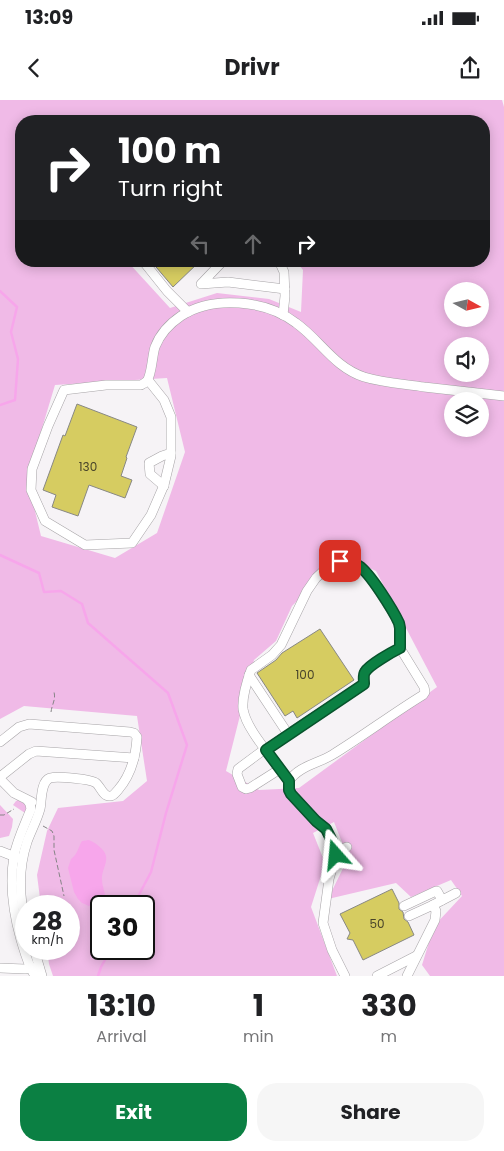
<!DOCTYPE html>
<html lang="en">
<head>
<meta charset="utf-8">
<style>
  body { margin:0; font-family:Poppins,sans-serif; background:#f6f6f6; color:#202124; height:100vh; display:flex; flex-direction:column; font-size:19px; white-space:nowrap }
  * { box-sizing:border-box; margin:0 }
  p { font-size:16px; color:#757577 }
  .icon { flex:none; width:28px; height:28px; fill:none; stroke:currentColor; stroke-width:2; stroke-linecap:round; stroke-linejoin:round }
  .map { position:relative; height:876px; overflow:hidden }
  .panel { display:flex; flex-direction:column; background:#fff; flex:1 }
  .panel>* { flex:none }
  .guide { position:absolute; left:15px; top:15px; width:475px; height:152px; border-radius:20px; box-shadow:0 2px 12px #0003; background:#202124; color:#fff; overflow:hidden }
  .needle { width:32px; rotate:98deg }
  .buttons { position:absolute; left:444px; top:182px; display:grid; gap:10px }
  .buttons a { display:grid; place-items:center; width:45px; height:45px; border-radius:50%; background:#fff; box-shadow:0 2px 12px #0003; font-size:25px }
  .speed { position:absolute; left:15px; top:795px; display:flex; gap:10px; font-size:25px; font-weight:700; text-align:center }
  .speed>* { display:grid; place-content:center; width:65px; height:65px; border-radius:50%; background:#fff; box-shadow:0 2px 12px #0003; line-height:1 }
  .speed small { font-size:12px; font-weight:400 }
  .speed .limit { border:2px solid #111; border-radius:8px; background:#fff; color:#111 }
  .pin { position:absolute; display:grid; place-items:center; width:42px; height:42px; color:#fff; margin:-21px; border-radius:10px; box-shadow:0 2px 8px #0006 }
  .me { position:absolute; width:55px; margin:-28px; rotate:342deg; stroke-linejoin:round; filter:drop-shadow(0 0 4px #0008) }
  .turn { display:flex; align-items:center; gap:18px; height:105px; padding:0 20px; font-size:22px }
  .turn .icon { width:65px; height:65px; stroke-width:2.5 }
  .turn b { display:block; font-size:35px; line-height:42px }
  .lanes { display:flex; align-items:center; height:48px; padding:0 20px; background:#0003; justify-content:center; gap:25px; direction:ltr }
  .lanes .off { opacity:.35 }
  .eta { display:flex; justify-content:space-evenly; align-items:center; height:85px; text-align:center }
  .eta b { font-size:30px; font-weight:700; line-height:35px }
  .action { display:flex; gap:10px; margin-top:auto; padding:10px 20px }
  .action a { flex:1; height:58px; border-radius:20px; background:#0b8043; color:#fff; font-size:20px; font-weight:700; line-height:58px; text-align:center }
  .action a+a { background:#f6f6f6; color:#202124 }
  .status { display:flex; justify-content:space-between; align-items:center; height:35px; padding:0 25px; background:#fff; direction:ltr }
  .status svg { height:14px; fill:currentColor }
  header { display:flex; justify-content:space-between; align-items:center; height:65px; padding:0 20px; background:#fff; font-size:22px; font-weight:700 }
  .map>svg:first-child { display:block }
  .green { fill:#f0bae7; fill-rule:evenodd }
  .water { fill:#f7a6eb }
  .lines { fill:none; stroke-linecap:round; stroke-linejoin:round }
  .stream { stroke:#f7a6eb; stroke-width:2.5 }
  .building { fill:#d6cc61; stroke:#888884 }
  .minor-casing { stroke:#a7a4a7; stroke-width:10 }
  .path { stroke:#868486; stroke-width:1; stroke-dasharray:5 2.5; stroke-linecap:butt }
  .minor { stroke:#fff; stroke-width:9 }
  .route-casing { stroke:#07532c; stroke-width:12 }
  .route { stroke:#0b8043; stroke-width:9 }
  .labels { text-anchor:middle; stroke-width:4; stroke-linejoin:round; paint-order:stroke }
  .number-label { font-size:12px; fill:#48442a }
</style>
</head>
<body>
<div class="status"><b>13:09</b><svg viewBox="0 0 49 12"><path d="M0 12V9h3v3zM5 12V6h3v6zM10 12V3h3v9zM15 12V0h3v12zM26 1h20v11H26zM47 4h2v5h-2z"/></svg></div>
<header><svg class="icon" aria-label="back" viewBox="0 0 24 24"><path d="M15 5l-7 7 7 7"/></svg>Drivr<svg class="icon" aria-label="share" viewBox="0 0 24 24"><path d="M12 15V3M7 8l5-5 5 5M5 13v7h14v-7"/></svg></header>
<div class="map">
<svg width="504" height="876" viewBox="0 0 504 876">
  <rect width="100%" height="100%" fill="#f6f3f6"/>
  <g class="green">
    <path d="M0,0H502L504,7V876H430L422,865L434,826L462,796L451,780L411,797L396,783L328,799L348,758L334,722L313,733L325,763L311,807L337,876H53L49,864L47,849H69V806H41L37,775L47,731L58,708L123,701L147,681L137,616L24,606L0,619ZM21,21H484V161H296L303,170L301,212L269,199L217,193L170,208L127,161H21ZM452,191H480V219H452ZM452,246H480V274H452ZM167,278L185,352L157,433L115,458L41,436L27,378L55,285ZM452,301H480V329H452ZM342,456L376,471L437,587L299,688L259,690L226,671L254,560L276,541L292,506ZM101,806H144V849H101Z"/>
    <polygon points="18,700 28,706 25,713 13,705 16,701"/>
    <polygon points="0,705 13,719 12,727 9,736 0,738"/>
  </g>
  <path class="water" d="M89,740C94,742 98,745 102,749C112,759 101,769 102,780C102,786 105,791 105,796L102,801L89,806L82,803L78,799L74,792L68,768L71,759C78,754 78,747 82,741Z"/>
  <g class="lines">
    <g class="stream">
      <polyline points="0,191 17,207 11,232 18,259 15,300 0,305"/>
      <polyline points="0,455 39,473 44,492 61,491 82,504 88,523 168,593 187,645 166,713 151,772 133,806"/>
      <polyline points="98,876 101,867 111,849"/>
    </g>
  </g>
  <g class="building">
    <polygon points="151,161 200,161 173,187"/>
    <polygon points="77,304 137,327 126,357 127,358 121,376 132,380 125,398 89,385 78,416 52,407 56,395 43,390 63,335 65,336"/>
    <polygon points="320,529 354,580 297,618 293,611 285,616 257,573 276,560 282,553"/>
    <polygon points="392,789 399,803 399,809 403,812 404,819 408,822 414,835 363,860 353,840 347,839 350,833 340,814"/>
  </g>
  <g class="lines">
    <defs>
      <g id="minor">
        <polyline points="143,161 167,191 188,212"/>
        <polyline points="223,161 201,184 228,182 285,189"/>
        <polyline points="279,161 284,172 285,196 283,215"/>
        <path d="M148,280L164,300L171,317V356L164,385L151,415L132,443L85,445L45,421L31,390L32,369L48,326L64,290L106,285H141C143,284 145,283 147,281C152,274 152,256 155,247C160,234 169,224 181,216C213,195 266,200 296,223C321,241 334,267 364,277C384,283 405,284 424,287C451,290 477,293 504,296"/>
        <polyline points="164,386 150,374 149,363 162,356 171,353"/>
        <polyline points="249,575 288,634 266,650"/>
        <path d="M288,634L364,584C364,580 363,575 365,571C369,565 392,552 400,548"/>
        <path d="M0,642L19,627L29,624L130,632L134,633L137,637C136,656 131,675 118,690C116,692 113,697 109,696C103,696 100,686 96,683C91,679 57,676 50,678C40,682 42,701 40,709C37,720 31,731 27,742C18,769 19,797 26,825"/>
        <polyline points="265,649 238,669 237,674 242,687 246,689 250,688 280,669"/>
        <polyline points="0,677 29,654 36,651 134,658"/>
        <polyline points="0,679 14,693 32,702"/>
        <path d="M289,681C299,666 317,664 332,655C363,636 392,614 423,595L425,592L424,587L400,548V528L397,519L368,474L357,464L346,461H340L331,464L316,478L307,491L281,545L272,555L251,570C247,581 242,597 243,609C246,630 275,660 287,679C290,683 289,688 291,693L316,721L326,729L335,747L336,755L329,779L323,823L332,850L345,876"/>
        <path d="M28,701L30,704L31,709C25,724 17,740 14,756C9,785 13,812 21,840C25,853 28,865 35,876"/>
        <polyline points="0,751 18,758"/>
        <polyline points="336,751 347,747"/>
        <polyline points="404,806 436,791 437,791 442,800"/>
        <polyline points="409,816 433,805"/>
        <polyline points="34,849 42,876"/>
        <polyline points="0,868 25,869 39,867"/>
        <polyline points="377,876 416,856"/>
        <polyline points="407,876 435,820 436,811 433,805 456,793"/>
      </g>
    </defs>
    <use href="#minor" class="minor-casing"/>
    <g class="path">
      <path d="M51,612C52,604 56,600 54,592"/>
      <polyline points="0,715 4,715 14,709"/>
      <polyline points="43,726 52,731 54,736 54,750 64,796"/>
    </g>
    <use href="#minor" class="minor"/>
  </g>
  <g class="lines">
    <defs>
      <path id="route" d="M336,755L335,747L326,729L316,721L291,694L289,690V681L266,650L364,584C364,580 363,575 365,572C369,565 392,552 400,548V528L399,523C393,510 370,473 359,466C353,462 347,461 340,461"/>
    </defs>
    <use href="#route" class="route-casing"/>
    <use href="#route" class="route"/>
  </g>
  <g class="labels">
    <g class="number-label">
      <text x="88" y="371">130</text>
      <text x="305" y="579">100</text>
      <text x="377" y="828">50</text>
    </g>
  </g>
</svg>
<div class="buttons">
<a><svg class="needle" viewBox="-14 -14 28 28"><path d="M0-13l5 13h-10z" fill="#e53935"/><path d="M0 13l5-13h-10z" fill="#757577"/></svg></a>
<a><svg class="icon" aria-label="sound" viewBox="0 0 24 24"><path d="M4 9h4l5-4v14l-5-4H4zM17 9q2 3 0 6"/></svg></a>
<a><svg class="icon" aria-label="layers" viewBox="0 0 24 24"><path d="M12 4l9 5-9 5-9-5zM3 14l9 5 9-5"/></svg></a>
</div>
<div class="speed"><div>28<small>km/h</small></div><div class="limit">30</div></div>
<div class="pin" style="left:340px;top:461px;background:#d93025"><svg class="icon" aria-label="arrive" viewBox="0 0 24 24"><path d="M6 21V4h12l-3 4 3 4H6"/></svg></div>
<svg class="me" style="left:336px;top:755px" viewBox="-20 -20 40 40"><path d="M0-17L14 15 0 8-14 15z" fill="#0b8043" stroke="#fff" stroke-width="4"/></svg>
<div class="guide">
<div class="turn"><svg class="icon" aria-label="right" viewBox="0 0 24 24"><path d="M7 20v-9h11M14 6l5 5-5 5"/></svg><div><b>100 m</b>Turn right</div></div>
<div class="lanes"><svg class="icon off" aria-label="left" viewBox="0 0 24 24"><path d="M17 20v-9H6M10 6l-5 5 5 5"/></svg><svg class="icon off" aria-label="ahead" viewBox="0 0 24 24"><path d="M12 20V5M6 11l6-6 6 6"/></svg><svg class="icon" aria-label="right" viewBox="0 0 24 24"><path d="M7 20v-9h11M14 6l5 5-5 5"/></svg></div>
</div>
</div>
<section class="panel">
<div class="eta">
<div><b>13:10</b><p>Arrival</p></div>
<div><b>1</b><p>min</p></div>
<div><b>330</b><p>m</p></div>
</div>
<div class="action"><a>Exit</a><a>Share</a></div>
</section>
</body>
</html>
